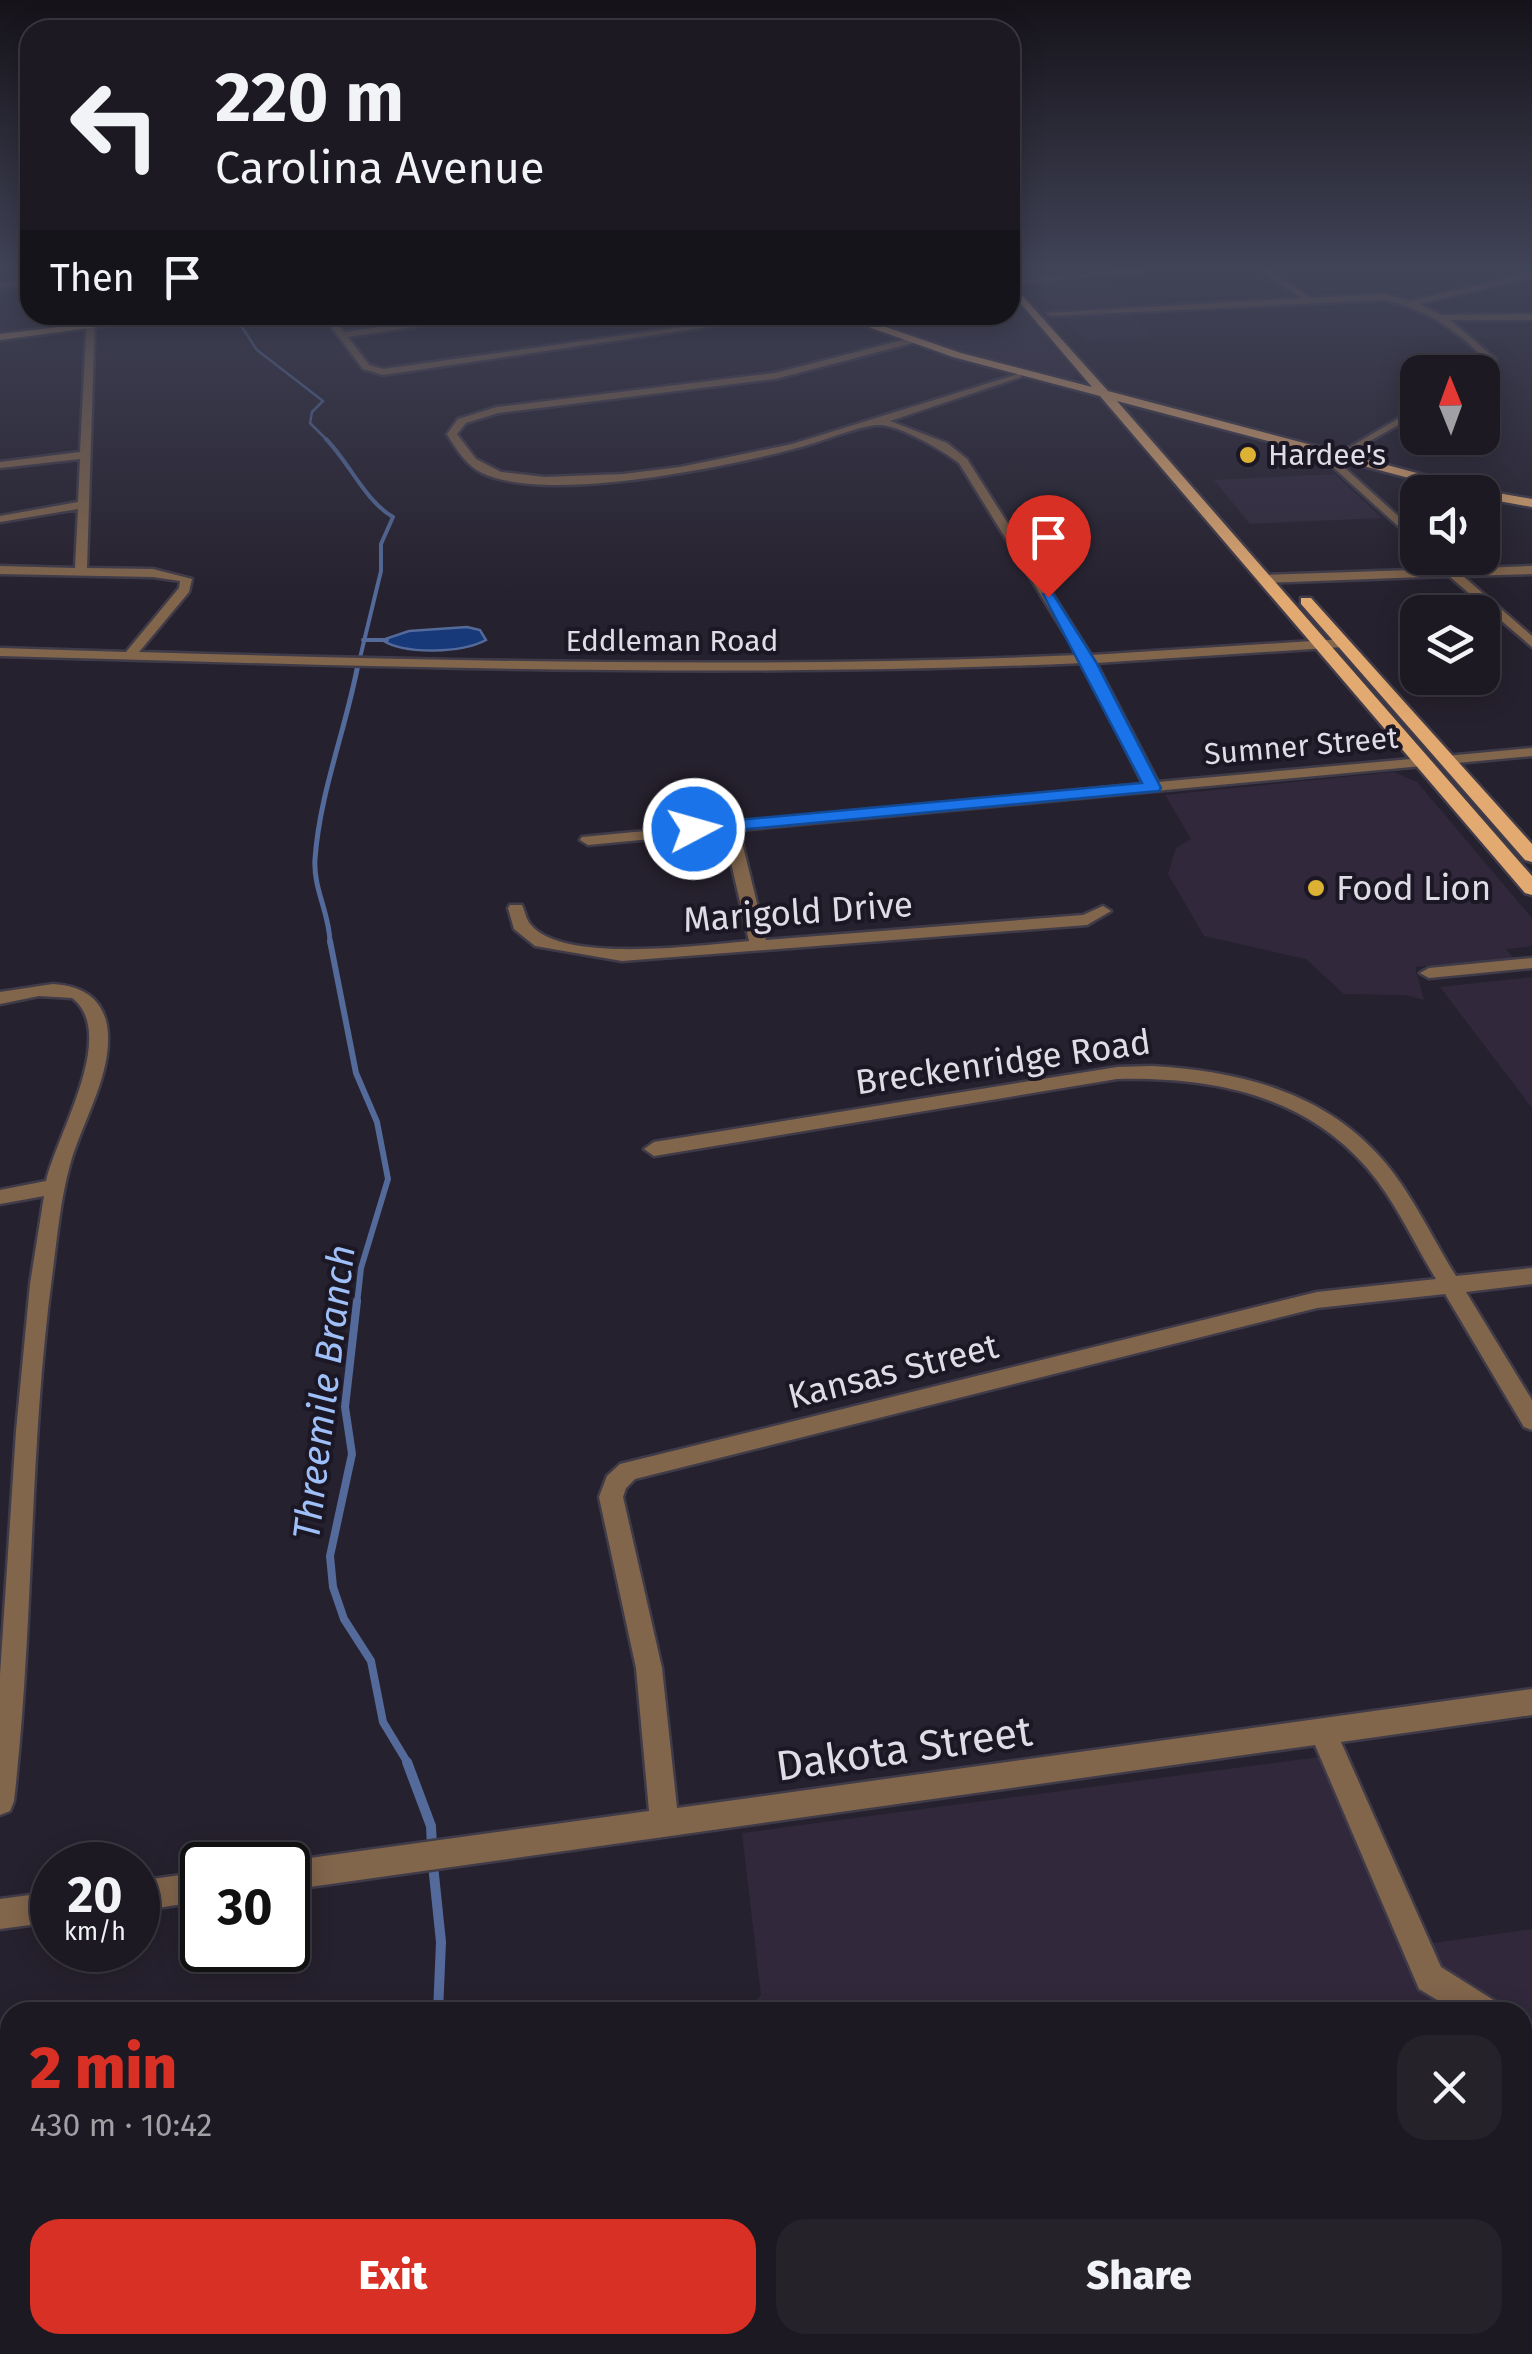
<!DOCTYPE html>
<html lang="en">
<head>
<meta charset="utf-8">
<style>
  body { margin:0; font-family:"Fira Sans",sans-serif; background:#25222a; color:#f1f3f6; height:100vh; display:flex; flex-direction:column; font-size:38px; white-space:nowrap }
  * { box-sizing:border-box; margin:0 }
  p { font-size:32px; color:#a0a0a5 }
  .icon { flex:none; width:55px; height:55px; fill:none; stroke:currentColor; stroke-width:2; stroke-linecap:round; stroke-linejoin:round }
  .map { position:relative; flex:1; overflow:hidden }
  .sheet { position:absolute; left:0px; top:2002px; width:1532px; height:352px; display:flex; flex-direction:column; background:#1c1922; border-radius:30px 30px 0 0; box-shadow:0 5px 25px #0003,0 0 0 2px #3a3840 }
  .sheet>* { flex:none }
  .banner { position:absolute; left:20px; top:20px; width:1000px; height:305px; border-radius:30px; box-shadow:0 5px 25px #0003,0 0 0 2px #3a3840; background:#1c1922; color:#f1f3f6; overflow:hidden }
  .needle { width:65px; rotate:359deg }
  .buttons { position:absolute; left:1400px; top:355px; display:grid; gap:20px }
  .buttons a { display:grid; place-items:center; width:100px; height:100px; border-radius:20px; background:#1c1922; box-shadow:0 5px 25px #0003,0 0 0 2px #3a3840; font-size:50px }
  .speed { position:absolute; left:30px; top:1842px; display:flex; gap:20px; font-size:50px; font-weight:700; text-align:center }
  .speed>* { display:grid; place-content:center; width:130px; height:130px; border-radius:50%; background:#1c1922; box-shadow:0 5px 25px #0003,0 0 0 2px #3a3840; line-height:1 }
  .speed small { font-size:25px; font-weight:400 }
  .speed .limit { border:5px solid #111; border-radius:15px; background:#fff; color:#111 }
  .pin { position:absolute; display:grid; place-items:center; width:85px; height:85px; color:#fff; margin:-102px -42px; border-radius:50% 50% 50% 0; rotate:-45deg; box-shadow:0 0 10px #0007 }
  .pin .icon { rotate:45deg }
  .me { position:absolute; width:110px; margin:-55px; rotate:84deg; stroke-linejoin:round; filter:drop-shadow(0 0 8px #0008) }
  .turn { display:flex; align-items:center; gap:35px; height:210px; padding:0 30px; font-size:45px }
  .turn .icon { width:130px; height:130px; stroke-width:2.5 }
  .turn b { display:block; font-size:70px; line-height:85px }
  .then { display:flex; align-items:center; height:95px; padding:0 30px; background:#0003; gap:20px; font-size:38px }
  .round { display:grid; place-items:center; flex:none; width:105px; height:105px; border-radius:30px; background:#25222a }
  .summary { display:flex; align-items:center; justify-content:space-between; height:170px; padding:0 30px }
  h1 { font-size:60px; font-weight:800; line-height:75px; color:#d93025 }
  .primary-button { display:flex; gap:20px; margin-top:auto; padding:20px 30px }
  .primary-button a { flex:1; height:115px; border-radius:30px; background:#d93025; color:#fff; font-size:40px; font-weight:800; line-height:115px; text-align:center }
  .primary-button a+a { background:#25222a; color:#f1f3f6 }
  .map>svg:first-child { display:block }
  .built { fill:#31293b }
  .water { fill:#17397a; stroke:#536a9a; stroke-width:2.5 }
  .lines { fill:none; stroke-linecap:round; stroke-linejoin:round }
  .stream-far5 { stroke:#536a9a; stroke-width:2.5 }
  .stream-far4 { stroke:#536a9a; stroke-width:4 }
  .stream-far3 { stroke:#536a9a; stroke-width:5 }
  .stream-far2 { stroke:#536a9a; stroke-width:6 }
  .stream-far1 { stroke:#536a9a; stroke-width:8 }
  .stream { stroke:#536a9a; stroke-width:10 }
  .street-casing { stroke:#403b48; stroke-width:5 }
  .secondary-casing { stroke:#403b48; stroke-width:5 }
  .primary-casing { stroke:#403b48; stroke-width:5 }
  .street { fill:#82664c; fill-rule:evenodd }
  .secondary { fill:#b88c61; fill-rule:evenodd }
  .primary { fill:#e2a970; fill-rule:evenodd }
  .route { fill:#1a73e8; stroke:#114b97; stroke-width:2.5 }
  .poi-dot { fill:#ddb133; stroke:#1c1724; stroke-width:4 }
  .labels { text-anchor:middle; stroke-width:8; stroke-linejoin:round; paint-order:stroke }
  .far-poi-label { font-size:30px; fill:#dfdce5; stroke:#1c1724; text-anchor:start }
  .far-street-label { font-size:30px; fill:#dfdce5; stroke:#1c1724 }
  .poi-label { font-size:35px; fill:#dfdce5; stroke:#1c1724; text-anchor:start }
  .street-label { font-size:35px; fill:#dfdce5; stroke:#1c1724 }
  .water-label { font-size:38px; font-style:italic; fill:#9fbff8; stroke:#1c1724 }
  .near-street-label { font-size:42px; fill:#dfdce5; stroke:#1c1724 }
</style>
</head>
<body>
<div class="map">
<svg width="1532" height="2354" viewBox="0 0 1532 2354">
  <rect width="100%" height="100%" fill="#26212e"/>
  <g class="built">
    <polygon points="1018,268 1094,268 1131,307 1057,311"/>
    <polygon points="1010,294 1074,369 1075,378 1054,378 883,329 911,324 897,315 1010,315"/>
    <polygon points="1129,312 1153,337 1084,340 1062,315"/>
    <polygon points="1335,474 1382,518 1250,524 1214,480"/>
    <polygon points="1394,772 1417,782 1532,918 1532,946 1506,949 1513,958 1415,967 1424,1000 1406,995 1344,994 1306,959 1204,936 1168,874 1176,848 1191,839 1165,795"/>
    <polygon points="1532,977 1532,1108 1440,987"/>
    <polygon points="1349,1753 1427,1944 1532,1929 1532,2354 665,2354 664,2345 1522,2345 1522,2012 748,2012 761,1995 742,1833"/>
  </g>
  <path class="water" d="M467,627L480,630L486,640C462,653 405,655 382,640L409,631Z"/>
  <g class="lines">
    <polyline class="stream-far5" points="234,315 257,350 323,401 312,412 310,423 329,442"/>
    <g class="stream-far4">
      <path d="M326,439C349,462 365,501 393,517L381,544V571L359,662"/>
      <polyline points="363,640 387,640"/>
    </g>
    <path class="stream-far3" d="M330,943C330,914 313,889 315,859C320,790 347,727 359,659"/>
    <polyline class="stream-far2" points="330,941 356,1073 377,1122 388,1179 361,1268 357,1304"/>
    <polyline class="stream-far1" points="357,1301 345,1407 352,1454 330,1556 333,1587 344,1619 371,1661 383,1722 409,1765"/>
    <g class="stream">
      <polyline points="407,1762 431,1826 432,1847"/>
      <polyline points="433,1865 441,1942 438,2012"/>
      <polyline points="475,2345 479,2354"/>
    </g>
    <defs>
      <g id="street">
        <polygon points="1138,268 1174,268 1022,283 1018,281"/>
        <path d="M1256,268H1266L1311,298L1384,294L1410,301L1532,273V277L1419,304L1441,315L1532,314V320H1450L1496,359L1495,368L1482,376V372H1478L1487,365L1486,360C1457,330 1425,308 1384,300L1051,316L1047,313L1302,298Z"/>
        <polygon points="30,280 30,284 0,288 0,284"/>
        <path d="M87,315H95L87,568L153,569L192,579L189,592L139,652C452,661 766,669 1078,655L959,463C944,451 896,423 878,425C857,426 819,443 797,448C727,467 548,504 482,473C466,465 456,449 447,434L458,419L497,407L775,373L910,338L913,343L775,379L498,413L466,423L457,434L476,459L501,472L545,477L623,474L680,467L792,444L1021,373V377L890,421L947,443L967,459L1091,655L1343,639L1349,643L1343,647L1096,663L1158,782L1422,758L1429,762L1422,766L739,830L766,940L1083,915L1103,906L1111,911L1087,925L622,961L535,946L514,929L508,908L510,905H522C525,911 526,920 531,925C564,964 701,945 749,941L724,832L588,845L580,840L582,837L1143,784L1083,663C722,679 361,666 0,656V648L126,652L179,588L180,581L153,577L0,574V566L75,568L78,509L0,522V516L78,502L80,459L0,468V462L80,452Z"/>
        <polygon points="322,315 330,315 344,332 468,315 491,315 348,337 369,365 383,369 767,315 789,315 383,375 363,369"/>
        <polygon points="1418,407 1418,414 1336,460 1418,534 1418,544 1324,459 1333,457"/>
        <polygon points="1429,558 1442,558 1455,569 1532,566 1532,574 1463,576 1532,636 1532,647 1449,576 1264,583 1258,579 1264,575 1441,569"/>
        <polygon points="1532,748 1532,756 1446,764 1439,760 1446,756"/>
        <polygon points="1532,958 1532,968 1429,978 1420,973 1429,968"/>
        <path d="M53,984C84,986 106,1000 108,1034C110,1079 82,1122 70,1165C60,1201 57,1240 52,1277C29,1450 34,1627 14,1801L10,1811L0,1815V1675L16,1431L30,1284L44,1196L0,1204V1190L46,1181C56,1136 119,1033 72,998L39,996L0,1004V992Z"/>
        <path d="M1152,1066C1238,1071 1323,1091 1382,1159C1412,1193 1432,1238 1456,1276L1532,1268V1284L1466,1292L1532,1400V1430L1524,1427L1445,1294L1317,1308L635,1479L626,1488L623,1497L662,1668L677,1808L1532,1689V1715L1341,1742L1441,1967L1495,2001L1499,2012H1457L1419,1989L1315,1745L288,1890V1865H279L288,1861L649,1811L636,1668L599,1497L607,1476L620,1464L1317,1292L1436,1279C1413,1242 1395,1200 1367,1168C1303,1094 1211,1077 1117,1079L654,1156L644,1149L654,1142L1117,1067Z"/>
        <polygon points="202,1872 202,1901 138,1911 138,1881"/>
        <polygon points="52,1892 52,1922 0,1929 0,1899"/>
        <polygon points="1522,2025 1532,2028 1532,2078 1522,2074"/>
        <polygon points="1532,2139 1532,2176 1522,2180 1522,2143"/>
      </g>
      <polygon id="secondary" points="161,315 187,315 0,340 0,334"/>
      <g id="primary">
        <polygon points="1010,282 1108,391 1481,490 1532,499 1532,507 1482,498 1482,492 1462,492 1117,401 1532,876 1532,895 1525,893 1100,396 953,357 835,315 851,315 961,353 1092,387 1010,291"/>
        <polygon points="1301,598 1311,598 1532,844 1532,862 1525,860 1301,604"/>
      </g>
    </defs>
    <use href="#street" class="street-casing"/>
    <use href="#secondary" class="secondary-casing"/>
    <use href="#primary" class="primary-casing"/>
    <use href="#street" class="street"/>
    <use href="#secondary" class="secondary"/>
    <use href="#primary" class="primary"/>
  </g>
  <linearGradient id="sky" x2="0" y2="1"><stop stop-color="#151219"/><stop offset="0.45" stop-color="#414357"/><stop offset="1" stop-color="#414357" stop-opacity="0"/></linearGradient>
  <rect width="1532" height="598" fill="url(#sky)"/>
  <polygon class="route" points="1043,594 1053,594 1096,662 1161,788 1159,791 694,834 685,829 694,824 1142,783"/>
  <g class="poi-dot">
    <circle cx="1248" cy="455" r="10"/>
    <circle cx="1316" cy="888" r="10"/>
  </g>
  <g class="labels">
    <g class="far-poi-label">
      <text x="1268" y="465">Hardee's</text>
    </g>
    <g class="far-street-label">
      <text x="672" y="651">Eddleman Road</text>
      <text transform="translate(1301 746) rotate(-5)" y="10">Sumner Street</text>
    </g>
    <g class="poi-label">
      <text x="1336" y="900">Food Lion</text>
    </g>
    <g class="street-label">
      <text transform="translate(798 912) rotate(-4)" y="12">Marigold Drive</text>
      <text transform="translate(1003 1062) rotate(-8)" y="12">Breckenridge Road</text>
      <text transform="translate(893 1371) rotate(-14)" y="12">Kansas Street</text>
    </g>
    <g class="water-label">
      <text transform="translate(324 1392) rotate(-83)" y="13">Threemile Branch</text>
    </g>
    <g class="near-street-label">
      <text transform="translate(904 1748) rotate(-8)" y="15">Dakota Street</text>
    </g>
  </g>
</svg>
<div class="buttons">
<a><svg class="needle" viewBox="-14 -14 28 28"><path d="M0-13l5 13h-10z" fill="#e53935"/><path d="M0 13l5-13h-10z" fill="#a0a0a5"/></svg></a>
<a><svg class="icon" aria-label="sound" viewBox="0 0 24 24"><path d="M4 9h4l5-4v14l-5-4H4zM17 9q2 3 0 6"/></svg></a>
<a><svg class="icon" aria-label="layers" viewBox="0 0 24 24"><path d="M12 4l9 5-9 5-9-5zM3 14l9 5 9-5"/></svg></a>
</div>
<div class="speed"><div>20<small>km/h</small></div><div class="limit">30</div></div>
<div class="pin" style="left:1048px;top:597px;background:#d93025"><svg class="icon" aria-label="arrive" viewBox="0 0 24 24"><path d="M6 21V4h12l-3 4 3 4H6"/></svg></div>
<svg class="me" style="left:694px;top:829px" viewBox="-20 -20 40 40"><circle r="17" fill="#1a73e8" stroke="#fff" stroke-width="3"/><path d="M0-11L8 9 0 5-8 9z" fill="#fff"/></svg>
<div class="banner">
<div class="turn"><svg class="icon" aria-label="left" viewBox="0 0 24 24"><path d="M17 20v-9H6M10 6l-5 5 5 5"/></svg><div><b>220 m</b>Carolina Avenue</div></div>
<div class="then">Then<svg class="icon" aria-label="arrive" viewBox="0 0 24 24"><path d="M6 21V4h12l-3 4 3 4H6"/></svg></div>
</div>
<section class="sheet">
<div class="summary"><div><h1>2 min</h1><p>430 m · 10:42</p></div><a class="round"><svg class="icon" aria-label="close" viewBox="0 0 24 24"><path d="M6 6l12 12M18 6L6 18"/></svg></a></div>
<div class="primary-button"><a>Exit</a><a>Share</a></div>
</section>
</div>
</body>
</html>
